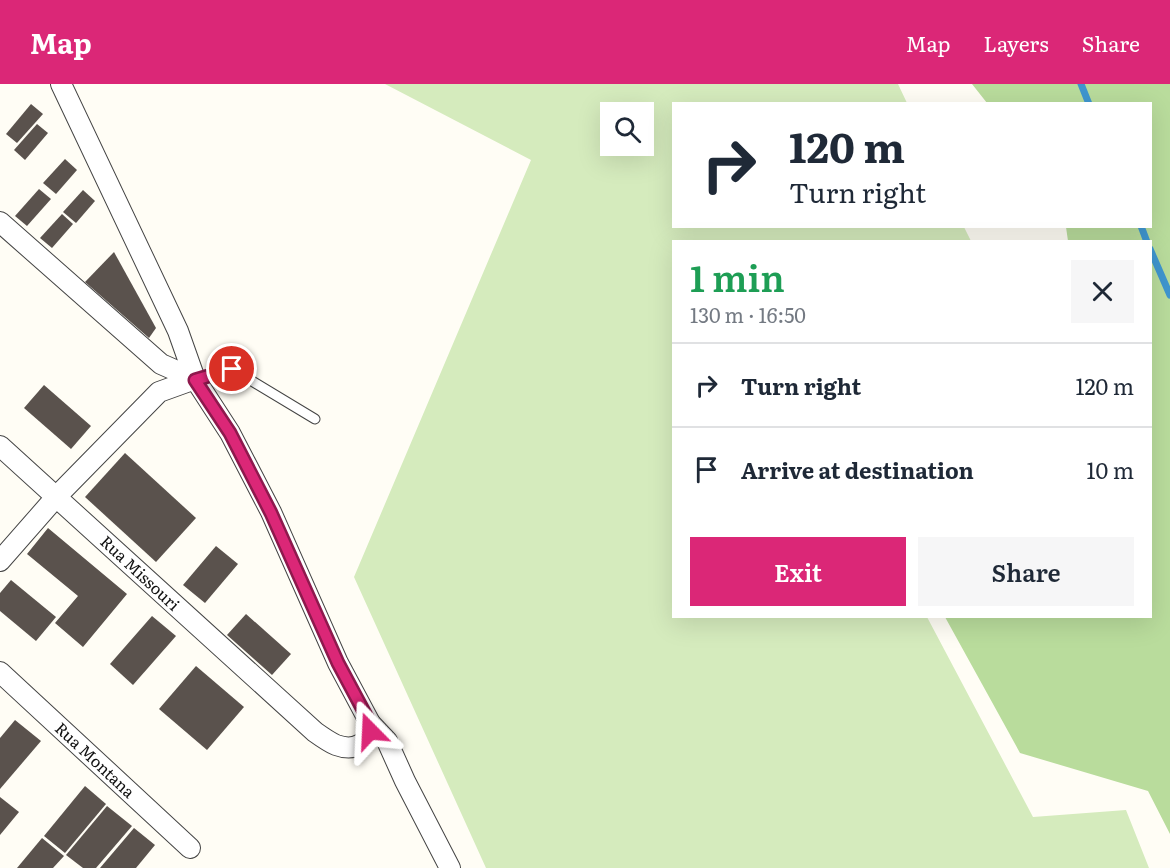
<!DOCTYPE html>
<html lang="en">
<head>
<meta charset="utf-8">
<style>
  body { margin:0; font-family:Literata,serif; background:#f6f6f7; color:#1f2937; height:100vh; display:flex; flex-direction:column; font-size:22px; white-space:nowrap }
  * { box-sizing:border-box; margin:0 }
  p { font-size:20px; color:#747a83 }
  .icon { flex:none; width:33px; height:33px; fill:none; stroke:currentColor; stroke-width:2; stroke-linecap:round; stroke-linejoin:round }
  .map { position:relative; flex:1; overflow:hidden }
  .side { position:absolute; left:672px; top:156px; width:480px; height:378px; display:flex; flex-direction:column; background:#fff; border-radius:0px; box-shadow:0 6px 24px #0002 }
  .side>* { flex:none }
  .banner { position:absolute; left:672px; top:18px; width:480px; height:126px; border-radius:0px; box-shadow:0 6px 24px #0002; background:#fff; color:#1f2937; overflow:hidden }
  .buttons { position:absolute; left:600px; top:18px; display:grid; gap:12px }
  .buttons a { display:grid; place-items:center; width:54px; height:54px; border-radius:0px; background:#fff; box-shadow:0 6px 24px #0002; font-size:30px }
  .pin { position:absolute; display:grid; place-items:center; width:51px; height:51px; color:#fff; margin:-26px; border:3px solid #fff; border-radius:50%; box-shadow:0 2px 6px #0007 }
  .me { position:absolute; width:66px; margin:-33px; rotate:339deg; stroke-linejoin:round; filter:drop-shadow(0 0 4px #0008) }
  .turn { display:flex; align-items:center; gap:21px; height:126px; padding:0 18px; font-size:27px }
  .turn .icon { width:78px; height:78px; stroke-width:2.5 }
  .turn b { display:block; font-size:42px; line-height:51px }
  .round { display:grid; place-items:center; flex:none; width:63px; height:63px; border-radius:0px; background:#f6f6f7 }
  .headline { display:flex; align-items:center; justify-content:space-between; height:102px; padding:0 18px }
  h1 { font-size:36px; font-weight:600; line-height:45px; color:#1e9e55 }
  .button { display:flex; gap:12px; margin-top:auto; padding:12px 18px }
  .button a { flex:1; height:69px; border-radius:0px; background:#db2777; color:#fff; font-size:24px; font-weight:600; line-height:69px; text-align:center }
  .button a+a { background:#f6f6f7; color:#1f2937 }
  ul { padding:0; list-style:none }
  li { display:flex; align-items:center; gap:18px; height:84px; padding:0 18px; border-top:2px solid #e0e1e3 }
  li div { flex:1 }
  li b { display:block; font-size:22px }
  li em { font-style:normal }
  header { display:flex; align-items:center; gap:36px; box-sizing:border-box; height:84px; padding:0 30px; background:#db2777; color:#fff }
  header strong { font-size:28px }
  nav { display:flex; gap:33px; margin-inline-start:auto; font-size:21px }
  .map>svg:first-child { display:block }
  .green { fill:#d5ebbd; fill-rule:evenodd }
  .forest { fill:#b9dc9c }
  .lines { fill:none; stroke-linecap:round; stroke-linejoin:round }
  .stream { stroke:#3f96cf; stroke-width:7 }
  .building { fill:#5a524d }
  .lane-casing { stroke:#444; stroke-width:11 }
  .street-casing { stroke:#444; stroke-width:22 }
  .lane { stroke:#fff; stroke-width:9 }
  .street { stroke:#fff; stroke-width:20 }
  .route-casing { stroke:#8e194d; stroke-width:15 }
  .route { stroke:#db2777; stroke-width:10 }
  .labels { text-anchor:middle; stroke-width:6; stroke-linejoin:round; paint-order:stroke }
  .street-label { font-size:16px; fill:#111; stroke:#fff }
</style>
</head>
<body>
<header>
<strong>Map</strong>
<nav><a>Map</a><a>Layers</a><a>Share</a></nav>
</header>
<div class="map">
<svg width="1170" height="784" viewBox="0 0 1170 784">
  <rect width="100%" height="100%" fill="#fffdf5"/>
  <path class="green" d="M385,0H898L907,19L674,20V142L964,143L971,157L674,158V532L927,533L1033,733L1126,726L1149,784H486L354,493L531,76ZM610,28H644V62H610Z"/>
  <polygon class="forest" points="972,0 1170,0 1170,750 1148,707 1020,669 945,533 1150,532 1150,158 1068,157 1066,143 1150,142 1150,20 987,19"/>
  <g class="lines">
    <g class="stream">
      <polyline points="1081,0 1089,20"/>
      <polyline points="1141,142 1147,158"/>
      <polyline points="1150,165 1170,211"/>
    </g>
  </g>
  <g class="building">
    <polygon points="31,20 43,30 17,59 6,50"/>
    <polygon points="37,40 48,49 25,76 14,66"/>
    <polygon points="65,75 77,86 56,110 43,99"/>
    <polygon points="39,105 51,115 27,142 15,132"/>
    <polygon points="83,106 95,117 76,139 63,128"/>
    <polygon points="62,130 73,140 52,164 40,154"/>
    <polygon points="114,168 156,244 149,254 85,198"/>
    <polygon points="44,301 91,342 71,365 24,324"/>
    <polygon points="125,369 196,434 156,478 85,413"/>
    <polygon points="48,444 127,510 83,563 55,539 78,512 27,470"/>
    <polygon points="216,462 238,480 205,519 183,501"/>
    <polygon points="11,496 56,533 36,557 0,527 0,509"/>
    <polygon points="246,530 291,570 272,591 227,551"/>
    <polygon points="152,532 176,552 133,601 110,580"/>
    <polygon points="196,582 244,623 207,666 159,625"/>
    <polygon points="15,636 41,657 0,705 0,654"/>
    <polygon points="85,702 106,720 65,769 44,752"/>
    <polygon points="0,713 19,728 0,751"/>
    <polygon points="107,722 132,742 96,784 83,784 66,771"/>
    <polygon points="134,744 155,761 136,784 100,784"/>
    <polygon points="42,754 64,772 53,784 17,784"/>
  </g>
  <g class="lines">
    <defs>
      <polyline id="lane" points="195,295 232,285 315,335"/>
      <g id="street">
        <polyline points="0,138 161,280 195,295"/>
        <path d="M0,362L315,648C322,653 329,658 336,661C355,668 371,659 370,639L338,579L271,428L230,349L195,295L178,247L61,0"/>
        <polyline points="0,477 56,413 159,308 195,295"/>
        <polyline points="0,588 190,764"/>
        <polyline points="370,639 387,657 405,697 450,784"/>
      </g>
    </defs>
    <use href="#lane" class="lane-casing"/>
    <use href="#street" class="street-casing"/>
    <use href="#lane" class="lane"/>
    <use href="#street" class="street"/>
  </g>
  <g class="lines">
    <defs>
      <polyline id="route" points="232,285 195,296 230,349 271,429 338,579 370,639 370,647"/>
    </defs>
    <use href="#route" class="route-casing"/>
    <use href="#route" class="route"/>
  </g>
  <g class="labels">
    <g class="street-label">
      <text transform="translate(140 489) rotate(43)" y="6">Rua Missouri</text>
      <text transform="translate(95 676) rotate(43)" y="6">Rua Montana</text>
    </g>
  </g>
</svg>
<div class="buttons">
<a><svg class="icon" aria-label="search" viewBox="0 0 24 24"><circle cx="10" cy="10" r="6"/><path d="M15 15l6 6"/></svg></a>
</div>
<div class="pin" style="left:232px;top:285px;background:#d93025"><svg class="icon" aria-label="arrive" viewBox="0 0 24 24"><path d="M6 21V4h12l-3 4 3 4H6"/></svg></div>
<svg class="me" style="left:370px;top:647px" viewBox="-20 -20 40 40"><path d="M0-17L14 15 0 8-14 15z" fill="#db2777" stroke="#fff" stroke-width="4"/></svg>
<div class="banner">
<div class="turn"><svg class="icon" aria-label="right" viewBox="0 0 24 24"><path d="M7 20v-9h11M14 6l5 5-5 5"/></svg><div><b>120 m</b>Turn right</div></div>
</div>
<section class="side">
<div class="headline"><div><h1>1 min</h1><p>130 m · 16:50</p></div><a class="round"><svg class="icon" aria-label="close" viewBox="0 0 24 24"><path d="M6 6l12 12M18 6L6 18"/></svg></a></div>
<ul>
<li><svg class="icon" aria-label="right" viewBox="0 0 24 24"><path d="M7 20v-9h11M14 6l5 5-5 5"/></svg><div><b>Turn right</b></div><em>120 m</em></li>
<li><svg class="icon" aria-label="arrive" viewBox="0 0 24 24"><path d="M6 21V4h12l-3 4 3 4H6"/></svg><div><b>Arrive at destination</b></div><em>10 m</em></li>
</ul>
<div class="button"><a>Exit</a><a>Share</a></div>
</section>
</div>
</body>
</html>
